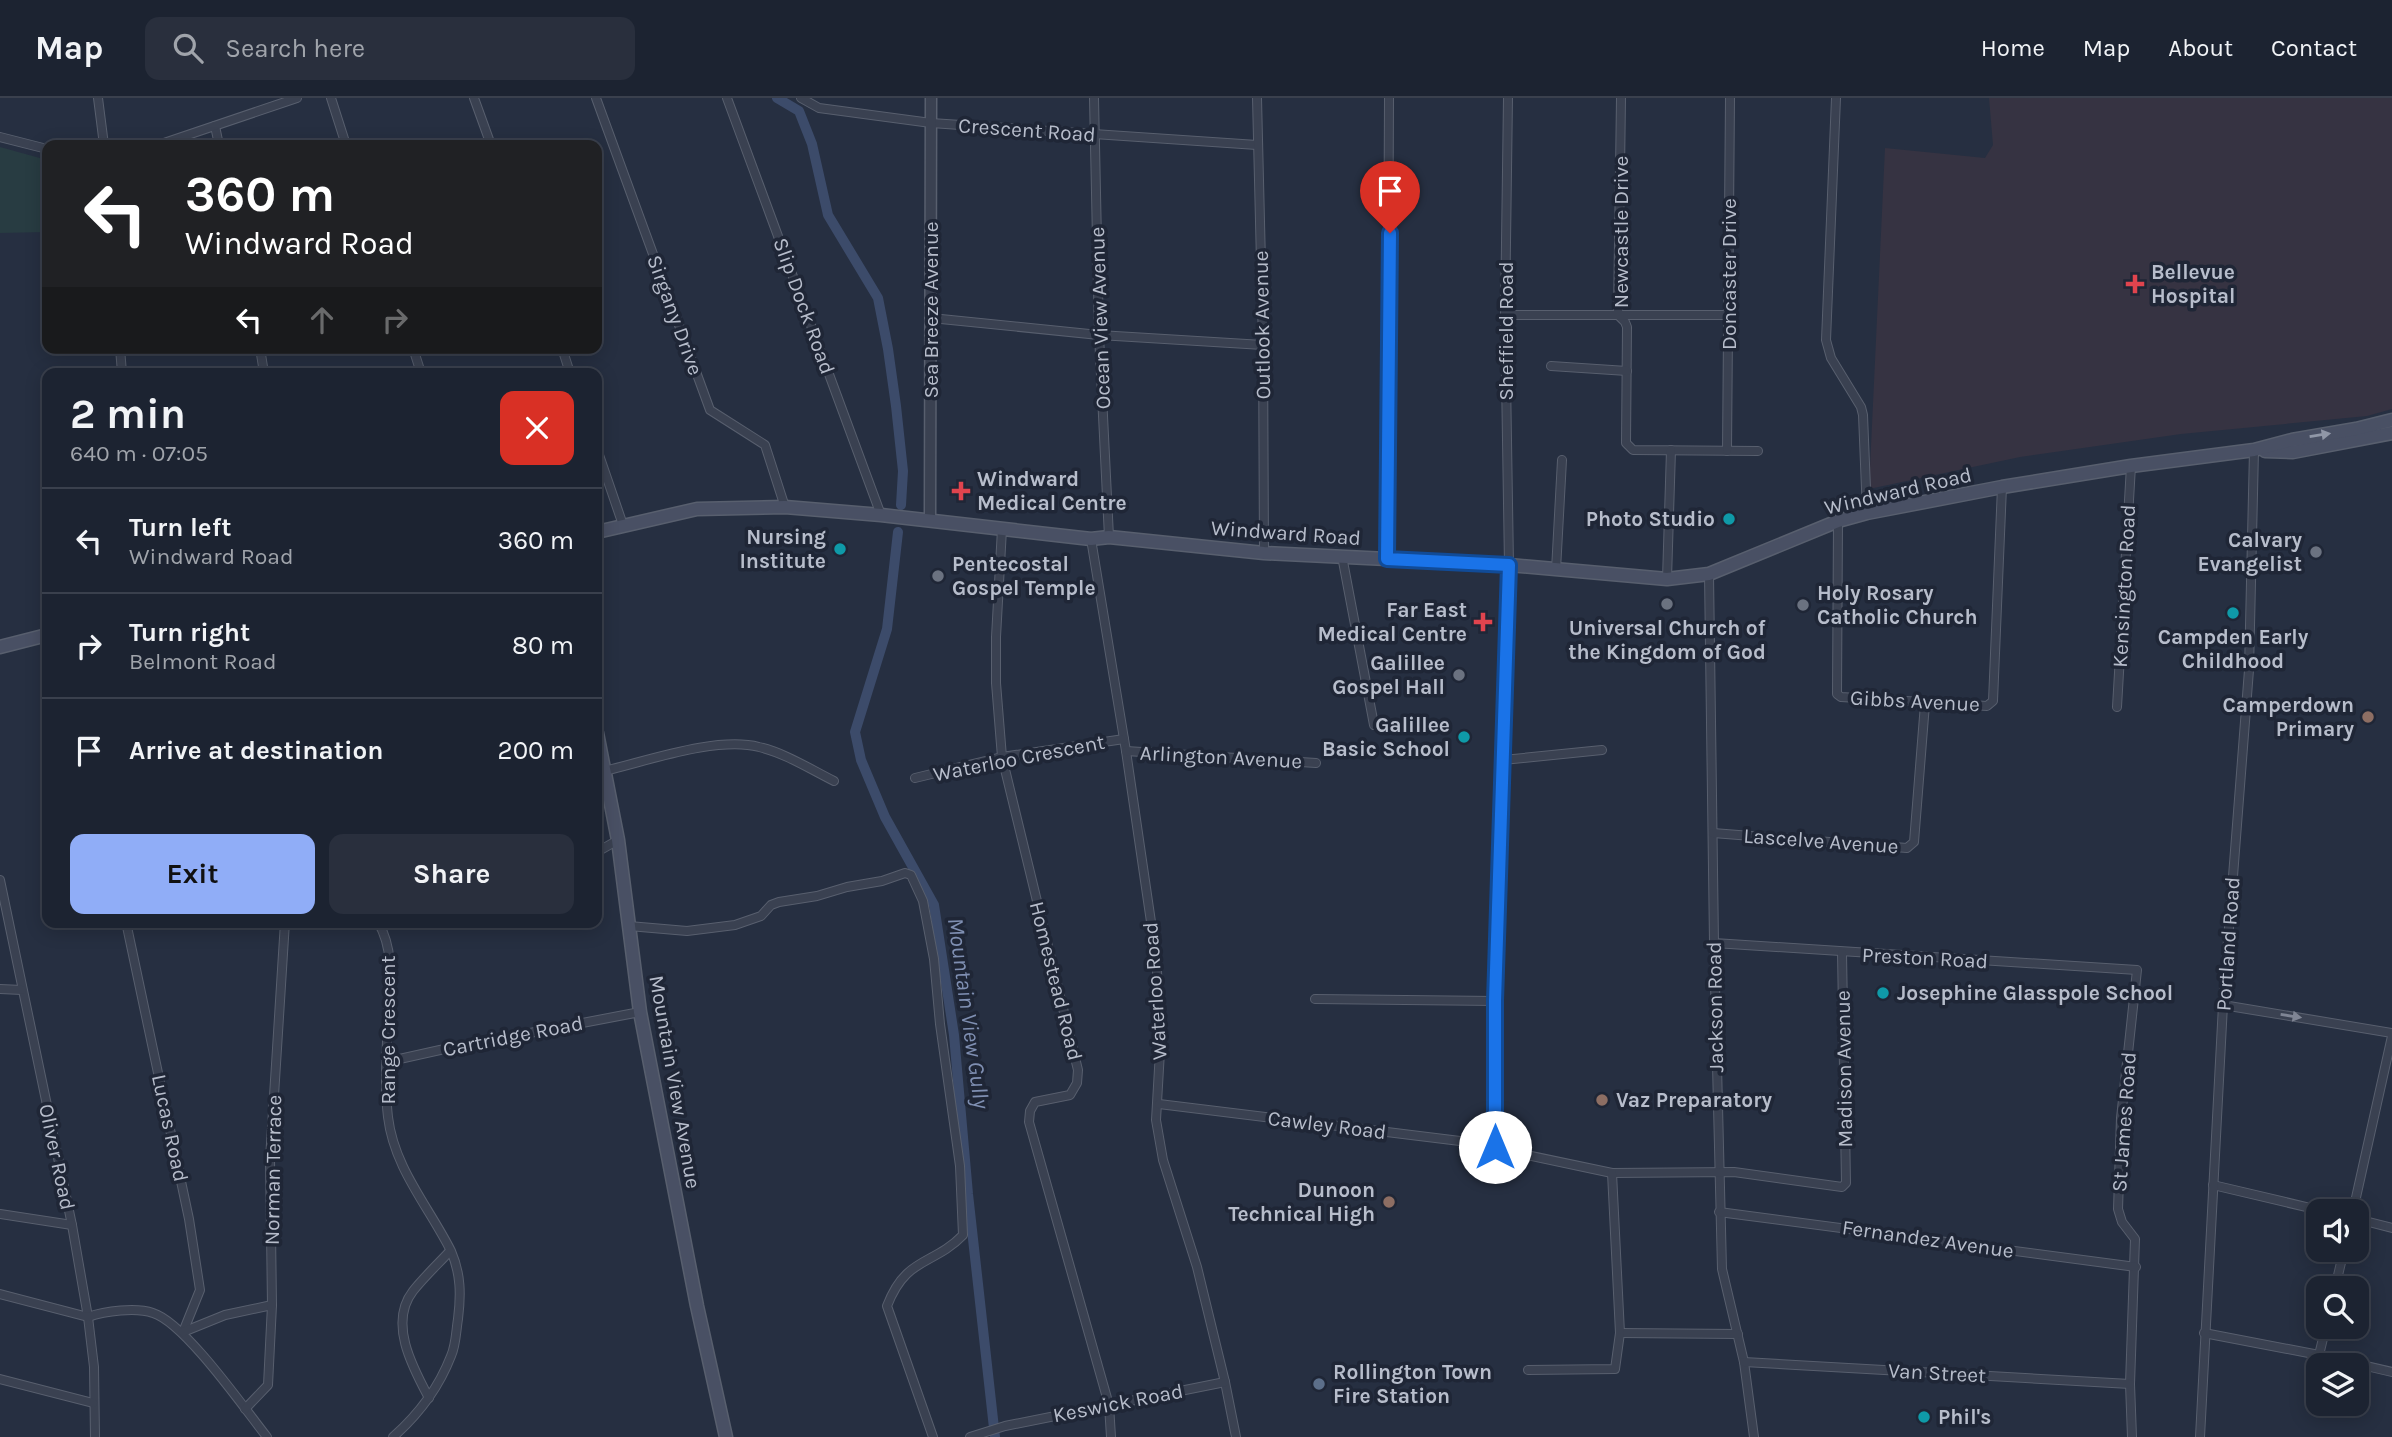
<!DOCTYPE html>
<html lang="en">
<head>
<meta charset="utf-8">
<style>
  body { margin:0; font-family:Karla,sans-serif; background:#292f3d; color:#f1f3f6; height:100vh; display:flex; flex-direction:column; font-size:26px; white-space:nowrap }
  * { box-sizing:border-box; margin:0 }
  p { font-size:23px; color:#a0a4ab }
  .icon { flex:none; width:38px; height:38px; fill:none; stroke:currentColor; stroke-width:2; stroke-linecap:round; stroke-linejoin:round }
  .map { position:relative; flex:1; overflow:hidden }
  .panel { position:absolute; left:42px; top:270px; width:560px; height:560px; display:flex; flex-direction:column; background:#1c2331; border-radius:14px; box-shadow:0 4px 18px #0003,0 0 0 2px #3a404d }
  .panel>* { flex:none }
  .hud { position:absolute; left:42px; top:42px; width:560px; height:214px; border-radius:14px; box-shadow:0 4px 18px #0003,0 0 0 2px #3a404d; background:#202124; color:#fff; overflow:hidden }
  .buttons { position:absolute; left:2306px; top:1101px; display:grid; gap:14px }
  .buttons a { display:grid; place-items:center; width:63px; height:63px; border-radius:14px; background:#1c2331; box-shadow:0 4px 18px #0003,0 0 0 2px #3a404d; font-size:35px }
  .pin { position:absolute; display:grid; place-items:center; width:60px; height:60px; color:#fff; margin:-72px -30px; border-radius:50% 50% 50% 0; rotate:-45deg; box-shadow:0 0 7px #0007 }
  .pin .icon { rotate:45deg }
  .me { position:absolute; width:77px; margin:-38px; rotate:0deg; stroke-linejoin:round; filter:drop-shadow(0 0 5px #0008) }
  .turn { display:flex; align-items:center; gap:24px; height:147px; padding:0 28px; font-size:32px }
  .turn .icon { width:91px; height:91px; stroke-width:2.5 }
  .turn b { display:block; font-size:49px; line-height:60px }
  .lanes { display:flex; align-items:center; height:66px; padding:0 28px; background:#0003; justify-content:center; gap:35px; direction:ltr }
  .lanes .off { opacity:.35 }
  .round { display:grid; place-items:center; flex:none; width:74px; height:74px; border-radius:14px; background:#292f3d }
  .head { display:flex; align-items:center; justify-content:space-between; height:119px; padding:0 28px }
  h1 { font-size:42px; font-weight:700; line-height:52px }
  .button { display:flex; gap:14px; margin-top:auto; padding:14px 28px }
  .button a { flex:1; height:80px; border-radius:14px; background:#90adf7; color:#111; font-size:28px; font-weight:700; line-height:80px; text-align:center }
  .button a+a { background:#292f3d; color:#f1f3f6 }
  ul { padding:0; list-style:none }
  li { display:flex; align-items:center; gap:21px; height:105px; padding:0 28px; border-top:2px solid #3a404d }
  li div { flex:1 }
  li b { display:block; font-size:26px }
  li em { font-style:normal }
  header { display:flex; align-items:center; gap:42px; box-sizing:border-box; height:98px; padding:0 35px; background:#1c2331; border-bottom:2px solid #3a404d }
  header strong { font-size:33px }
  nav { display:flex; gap:38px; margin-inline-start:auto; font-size:24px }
  .search { width:490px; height:63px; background:#292f3d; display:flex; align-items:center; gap:18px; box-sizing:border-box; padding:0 24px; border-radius:14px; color:#a0a4ab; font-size:26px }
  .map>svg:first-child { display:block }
  .medical { fill:#363342 }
  .green { fill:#283c42 }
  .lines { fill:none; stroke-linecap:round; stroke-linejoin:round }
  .canal { stroke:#3c4b6a; stroke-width:10 }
  .minor-casing { stroke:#585f6e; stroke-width:10 }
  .tertiary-casing { stroke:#585f6e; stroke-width:13 }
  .secondary-casing { stroke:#585f6e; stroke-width:15 }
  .minor { stroke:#3a4151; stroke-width:8 }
  .tertiary { stroke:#3a4151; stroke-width:10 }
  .secondary { stroke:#495064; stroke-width:12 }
  .oneway { fill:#9097a7 }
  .oneway2 { fill:#7f8594 }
  .route-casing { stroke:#114b97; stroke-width:18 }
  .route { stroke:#1a73e8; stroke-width:12 }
  .health-dot { fill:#e0444e; stroke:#1f2636; stroke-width:2.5 }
  .culture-dot { fill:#0f9aa8; stroke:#1f2636; stroke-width:2.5 }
  .worship-dot { fill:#6b7280; stroke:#1f2636; stroke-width:2.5 }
  .education-dot { fill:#8d6e63; stroke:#1f2636; stroke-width:2.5 }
  .service-dot { fill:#5c6f8a; stroke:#1f2636; stroke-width:2.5 }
  .labels { text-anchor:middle; stroke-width:7; stroke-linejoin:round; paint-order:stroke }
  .street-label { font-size:21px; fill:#b7bdcb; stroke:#1f2636 }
  .poi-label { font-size:21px; font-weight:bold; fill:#b7bdcb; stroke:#1f2636; text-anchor:start }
  .water-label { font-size:23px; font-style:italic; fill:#7f8fb2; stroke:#1f2636 }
</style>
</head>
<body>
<header>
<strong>Map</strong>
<div class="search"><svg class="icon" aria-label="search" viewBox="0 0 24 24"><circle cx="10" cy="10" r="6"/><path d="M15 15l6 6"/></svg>Search here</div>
<nav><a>Home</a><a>Map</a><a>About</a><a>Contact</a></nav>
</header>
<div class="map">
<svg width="2392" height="1339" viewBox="0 0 2392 1339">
  <rect width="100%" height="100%" fill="#262f41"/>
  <polygon class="medical" points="1989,0 2392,0 2392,311 2367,318 2181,336 2020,359 1869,391 1885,50 1985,60 1993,47"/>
  <polygon class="green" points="0,49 47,62 47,134 0,135"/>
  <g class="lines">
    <g class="canal">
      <polyline points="777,0 799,13 812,46 828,117 878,200 888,251 896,308 903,373 901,407"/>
      <polyline points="898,434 887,531 855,634 861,662 885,719 934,807 954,937 968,1096 995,1339"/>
    </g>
    <defs>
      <g id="minor">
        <polyline points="98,0 104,47"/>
        <polyline points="331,0 346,47"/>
        <polyline points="474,0 491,47"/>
        <polyline points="596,0 710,312 765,347 785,409"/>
        <polyline points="727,0 881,417"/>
        <polyline points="801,0 819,10 931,25 1257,47"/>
        <polyline points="1094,0 1099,237 1109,439"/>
        <polyline points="1257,0 1263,247 1264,455"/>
        <polyline points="1621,0 1618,217 1625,224 1627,229 1626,345 1633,352 1758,353"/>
        <polyline points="1836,0 1826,242 1831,260 1861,309 1863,317 1867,415"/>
        <polyline points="215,28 219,47"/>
        <polyline points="0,39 47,51"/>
        <polyline points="158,47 297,0"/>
        <polyline points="1505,217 1729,217"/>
        <polyline points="931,220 1099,237 1263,247"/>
        <polyline points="120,250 122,275"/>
        <polyline points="260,250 264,275"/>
        <polyline points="413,250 421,275"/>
        <polyline points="562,250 570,275"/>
        <polyline points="1551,268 1627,273"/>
        <polyline points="597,351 623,427"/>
        <polyline points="1727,353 1730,0"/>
        <polyline points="1838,423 1837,596 1841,599 1987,608 1993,603 2002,389"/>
        <polyline points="1002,431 996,539 996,585 1002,659 1078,972 1077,985 1070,997 1035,1004 1030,1013 1029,1024 1109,1307 1111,1339"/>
        <polyline points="1091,441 1126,653 1156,858 1161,936 1156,1022 1163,1062 1197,1169 1225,1284 1236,1339"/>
        <polyline points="1342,458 1374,627"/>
        <polyline points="1387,461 1389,0"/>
        <polyline points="1556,472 1562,362"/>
        <polyline points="1709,476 1714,845 1722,1171 1744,1264 1754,1339"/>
        <polyline points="1667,481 1671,352"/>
        <polyline points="2117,609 2131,368"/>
        <polyline points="1126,653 1316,665"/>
        <polyline points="1503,662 1602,652"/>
        <path d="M604,673C647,663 717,638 759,649C785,655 810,671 834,683"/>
        <polyline points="915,680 1002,659 1124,641"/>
        <polyline points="1713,735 1907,750 1914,744 1925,606"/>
        <polyline points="597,754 618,742"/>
        <polyline points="0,782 72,1127 88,1219 94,1269 95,1339"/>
        <polyline points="126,824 189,1121 200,1192 183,1234"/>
        <path d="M378,824C395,853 390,886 388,918C387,951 384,986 388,1019C394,1070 429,1109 451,1153C461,1176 461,1197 458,1221C456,1233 456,1247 451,1258C439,1289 418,1317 393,1339"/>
        <path d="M629,828L687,833L735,827L761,818L771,807L779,804L817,798L847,789L882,783L905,775L911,777L923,803L934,861L940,926L960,1068L963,1137C933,1168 906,1158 887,1208L933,1339"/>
        <polyline points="1714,845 2137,872 2121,1020 2118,1111 2122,1124 2135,1141 2130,1286 2132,1339"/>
        <polyline points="0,891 22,892"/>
        <polyline points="1315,901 1495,903"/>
        <polyline points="2223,907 2392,935"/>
        <polyline points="386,964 440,952 640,914"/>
        <polyline points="1159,1006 1460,1043 1612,1075 1734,1074 1842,1089 1846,1085 1842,855"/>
        <polyline points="1495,1049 1495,903 1509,467 1505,217 1508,0"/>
        <polyline points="2213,1087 2323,1113"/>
        <polyline points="2353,1113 2392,938"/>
        <polyline points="1719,1114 2136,1169"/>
        <polyline points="0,1116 72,1127"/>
        <polyline points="2357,1121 2392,1130"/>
        <polyline points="2335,1190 2344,1152"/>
        <path d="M0,1196L88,1219C105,1213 136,1209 153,1215C185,1225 244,1310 267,1339"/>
        <polyline points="183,1234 225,1217 272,1207"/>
        <polyline points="1620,1235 1738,1236"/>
        <polyline points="2204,1235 2319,1257 2392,1274"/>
        <polyline points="2319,1257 2326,1228"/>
        <polyline points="1744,1264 2130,1286"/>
        <polyline points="1528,1272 1615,1271 1620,1235 1612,1075"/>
        <polyline points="0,1281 93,1305"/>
        <path d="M429,1300C413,1270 388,1225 413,1193C424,1179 438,1166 450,1153"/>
        <polyline points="245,1311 268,1287 272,1207 270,1061 285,824"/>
        <polyline points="970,1339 1005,1328 1225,1284"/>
        <polyline points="2200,1339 2223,907 2249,572 2254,352"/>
      </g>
      <polyline id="tertiary" points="930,423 931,0"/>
      <g id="secondary">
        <polyline points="2265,353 2293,354 2392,335"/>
        <polyline points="597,434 697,411 785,409 881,417 1091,441 1109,439 1264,455 1509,467 1667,481 1709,476 1838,423 1867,415 2002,389 2131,368 2254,352 2292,342 2356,331 2392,322"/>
        <polyline points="0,549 47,537"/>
        <polyline points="597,635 618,742 640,914 697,1208 726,1339"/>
      </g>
    </defs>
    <use href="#minor" class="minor-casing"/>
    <use href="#tertiary" class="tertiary-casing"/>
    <use href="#secondary" class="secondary-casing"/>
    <use href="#minor" class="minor"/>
    <use href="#tertiary" class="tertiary"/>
    <use href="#secondary" class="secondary"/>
  </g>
  <defs><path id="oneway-solid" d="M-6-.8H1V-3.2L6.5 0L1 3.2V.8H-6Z" transform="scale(1.75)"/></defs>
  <use class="oneway" href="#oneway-solid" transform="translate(2320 337) rotate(-9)"/>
  <use class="oneway2" href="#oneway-solid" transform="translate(2291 918) rotate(9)"/>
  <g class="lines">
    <defs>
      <polyline id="route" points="1390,135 1387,461 1509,467 1495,903 1495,1049"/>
    </defs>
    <use href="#route" class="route-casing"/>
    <use href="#route" class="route"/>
  </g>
  <g class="health-dot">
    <path d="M2131.5 175.5h7v7h7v7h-7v7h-7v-7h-7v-7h7z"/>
    <path d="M957.5 382.5h7v7h7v7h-7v7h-7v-7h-7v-7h7z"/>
    <path d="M1479.5 513.5h7v7h7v7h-7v7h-7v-7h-7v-7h7z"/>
  </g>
  <g class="culture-dot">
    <circle cx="1729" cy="421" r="7"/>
    <circle cx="840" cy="451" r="7"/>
    <circle cx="2233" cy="515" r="7"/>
    <circle cx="1464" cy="639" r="7"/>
    <circle cx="1883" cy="895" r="7"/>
    <circle cx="1924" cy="1319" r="7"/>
  </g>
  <g class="worship-dot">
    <circle cx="2316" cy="454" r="7"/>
    <circle cx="938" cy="478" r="7"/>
    <circle cx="1667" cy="506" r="7"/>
    <circle cx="1803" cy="507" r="7"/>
    <circle cx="1459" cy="577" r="7"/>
  </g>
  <g class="education-dot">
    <circle cx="2368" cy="619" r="7"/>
    <circle cx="1602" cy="1002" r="7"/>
    <circle cx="1389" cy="1104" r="7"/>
  </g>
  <circle class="service-dot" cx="1319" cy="1286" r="7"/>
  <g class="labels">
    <g class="street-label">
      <text transform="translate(1027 32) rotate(4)" y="7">Crescent Road</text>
      <text transform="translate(1621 134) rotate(-90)" y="7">Newcastle Drive</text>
      <text transform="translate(1729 176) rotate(-90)" y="7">Doncaster Drive</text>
      <text transform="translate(804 208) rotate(70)" y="7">Slip Dock Road</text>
      <text transform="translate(931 212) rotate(-90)" y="7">Sea Breeze Avenue</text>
      <text transform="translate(675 217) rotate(70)" y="7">Sirgany Drive</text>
      <text transform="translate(1100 220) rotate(-92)" y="7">Ocean View Avenue</text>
      <text transform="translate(1262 227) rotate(-91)" y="7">Outlook Avenue</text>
      <text transform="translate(1506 233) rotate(-90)" y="7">Sheffield Road</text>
      <text transform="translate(1898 393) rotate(-13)" y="7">Windward Road</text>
      <text transform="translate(1286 435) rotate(4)" y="7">Windward Road</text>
      <text transform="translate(2124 488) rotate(-87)" y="7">Kensington Road</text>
      <text transform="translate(1915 603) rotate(3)" y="7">Gibbs Avenue</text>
      <text transform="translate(1221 659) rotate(3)" y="7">Arlington Avenue</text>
      <text transform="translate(1019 660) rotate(-11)" y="7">Waterloo Crescent</text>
      <text transform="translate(1821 743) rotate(4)" y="7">Lascelve Avenue</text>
      <text transform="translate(2228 846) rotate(-86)" y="7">Portland Road</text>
      <text transform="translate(1925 860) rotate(3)" y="7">Preston Road</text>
      <text transform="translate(1056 883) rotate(76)" y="7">Homestead Road</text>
      <text transform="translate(1155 893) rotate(-94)" y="7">Waterloo Road</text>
      <text transform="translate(1715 909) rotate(-91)" y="7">Jackson Road</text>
      <text transform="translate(388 932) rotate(-90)" y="7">Range Crescent</text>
      <text transform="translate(513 938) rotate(-11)" y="7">Cartridge Road</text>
      <text transform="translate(1844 971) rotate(-91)" y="7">Madison Avenue</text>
      <text transform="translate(675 984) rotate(80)" y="7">Mountain View Avenue</text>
      <text transform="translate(2124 1024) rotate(-86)" y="7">St James Road</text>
      <text transform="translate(1327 1027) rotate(7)" y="7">Cawley Road</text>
      <text transform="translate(170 1030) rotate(78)" y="7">Lucas Road</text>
      <text transform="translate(57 1059) rotate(78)" y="7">Oliver Road</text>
      <text transform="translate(273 1072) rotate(-89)" y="7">Norman Terrace</text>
      <text transform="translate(1928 1141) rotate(8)" y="7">Fernandez Avenue</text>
      <text transform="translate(1937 1275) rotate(3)" y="7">Van Street</text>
      <text transform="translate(1118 1305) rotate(-11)" y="7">Keswick Road</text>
    </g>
    <g class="poi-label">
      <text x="2151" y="181">Bellevue<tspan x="2151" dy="24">Hospital</tspan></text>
      <text x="977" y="388">Windward<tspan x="977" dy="24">Medical Centre</tspan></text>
      <text x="1715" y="428" text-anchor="end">Photo Studio</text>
      <text x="826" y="446" text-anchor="end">Nursing<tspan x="826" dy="24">Institute</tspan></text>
      <text x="2302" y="449" text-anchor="end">Calvary<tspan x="2302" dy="24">Evangelist</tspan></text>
      <text x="952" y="473">Pentecostal<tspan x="952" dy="24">Gospel Temple</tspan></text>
      <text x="1817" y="502">Holy Rosary<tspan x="1817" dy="24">Catholic Church</tspan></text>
      <text x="1467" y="519" text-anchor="end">Far East<tspan x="1467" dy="24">Medical Centre</tspan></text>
      <text x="1667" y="537" text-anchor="middle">Universal Church of<tspan x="1667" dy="24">the Kingdom of God</tspan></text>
      <text x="2233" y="546" text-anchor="middle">Campden Early<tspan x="2233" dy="24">Childhood</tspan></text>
      <text x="1445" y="572" text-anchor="end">Galillee<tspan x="1445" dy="24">Gospel Hall</tspan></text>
      <text x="2354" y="614" text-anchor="end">Camperdown<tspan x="2354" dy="24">Primary</tspan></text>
      <text x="1450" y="634" text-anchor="end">Galillee<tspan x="1450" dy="24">Basic School</tspan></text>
      <text x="1897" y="902">Josephine Glasspole School</text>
      <text x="1616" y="1009">Vaz Preparatory</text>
      <text x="1375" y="1099" text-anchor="end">Dunoon<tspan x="1375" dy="24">Technical High</tspan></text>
      <text x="1333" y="1281">Rollington Town<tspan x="1333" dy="24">Fire Station</tspan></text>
      <text x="1938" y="1326">Phil's</text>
    </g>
    <g class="water-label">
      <text transform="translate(969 915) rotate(82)" y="8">Mountain View Gully</text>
    </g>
  </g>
</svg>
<div class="buttons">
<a><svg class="icon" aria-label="sound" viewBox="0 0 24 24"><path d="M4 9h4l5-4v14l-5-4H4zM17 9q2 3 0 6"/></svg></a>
<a><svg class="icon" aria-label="search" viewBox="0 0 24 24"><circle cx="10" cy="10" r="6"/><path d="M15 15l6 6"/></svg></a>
<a><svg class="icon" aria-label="layers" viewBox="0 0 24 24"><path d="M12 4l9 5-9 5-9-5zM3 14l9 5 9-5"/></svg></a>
</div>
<div class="pin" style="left:1390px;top:135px;background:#d93025"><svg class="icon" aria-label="arrive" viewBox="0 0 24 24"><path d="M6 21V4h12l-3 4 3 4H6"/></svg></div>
<svg class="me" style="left:1495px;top:1049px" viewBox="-20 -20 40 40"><circle r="19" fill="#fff"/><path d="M0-13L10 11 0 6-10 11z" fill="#1a73e8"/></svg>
<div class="hud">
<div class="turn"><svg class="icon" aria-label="left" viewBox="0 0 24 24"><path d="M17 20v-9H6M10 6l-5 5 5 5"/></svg><div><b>360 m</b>Windward Road</div></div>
<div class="lanes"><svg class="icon" aria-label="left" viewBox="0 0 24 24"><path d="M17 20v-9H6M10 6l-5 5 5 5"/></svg><svg class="icon off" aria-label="ahead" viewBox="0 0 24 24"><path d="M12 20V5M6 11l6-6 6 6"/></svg><svg class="icon off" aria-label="right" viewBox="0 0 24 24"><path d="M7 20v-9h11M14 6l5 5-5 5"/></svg></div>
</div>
<section class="panel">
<div class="head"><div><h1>2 min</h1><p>640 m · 07:05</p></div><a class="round" style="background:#d93025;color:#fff"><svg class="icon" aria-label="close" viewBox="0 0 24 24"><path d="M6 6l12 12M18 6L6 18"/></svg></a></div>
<ul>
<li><svg class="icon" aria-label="left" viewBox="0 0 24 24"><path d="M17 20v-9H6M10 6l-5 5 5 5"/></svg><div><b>Turn left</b><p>Windward Road</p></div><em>360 m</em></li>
<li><svg class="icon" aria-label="right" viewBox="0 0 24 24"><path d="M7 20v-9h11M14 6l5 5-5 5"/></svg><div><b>Turn right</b><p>Belmont Road</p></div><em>80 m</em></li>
<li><svg class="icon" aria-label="arrive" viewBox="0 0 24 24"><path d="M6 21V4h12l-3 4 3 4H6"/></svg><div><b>Arrive at destination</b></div><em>200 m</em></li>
</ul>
<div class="button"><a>Exit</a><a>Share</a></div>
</section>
</div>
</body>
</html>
